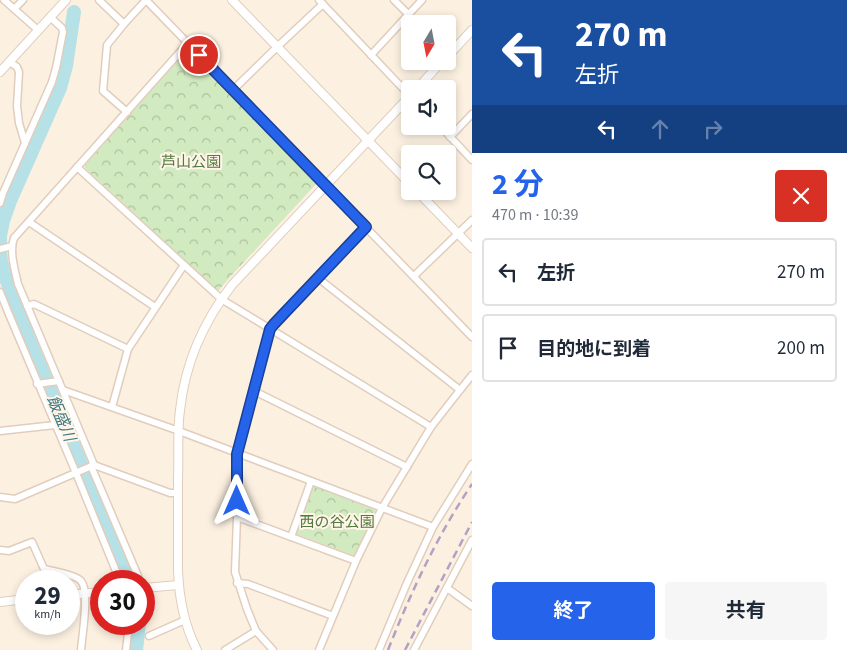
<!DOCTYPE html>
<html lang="ja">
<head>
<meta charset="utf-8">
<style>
  body { margin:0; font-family:"Source Sans 3","Noto Sans JP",sans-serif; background:#f6f6f7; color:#1f2937; height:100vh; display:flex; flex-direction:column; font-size:19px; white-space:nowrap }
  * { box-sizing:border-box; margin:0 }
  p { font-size:16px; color:#747a83 }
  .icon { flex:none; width:28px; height:28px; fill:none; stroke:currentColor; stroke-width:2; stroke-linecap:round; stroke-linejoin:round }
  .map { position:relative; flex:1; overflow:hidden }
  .panel { display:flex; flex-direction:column; background:#fff; width:375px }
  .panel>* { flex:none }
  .top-card { background:#1a4fa0; color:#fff; overflow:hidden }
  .needle { width:32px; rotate:190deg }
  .tools { position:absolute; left:401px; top:15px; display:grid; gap:10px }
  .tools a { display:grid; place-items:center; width:55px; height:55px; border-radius:5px; background:#fff; box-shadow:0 2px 8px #0003; font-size:25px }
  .speed { position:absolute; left:15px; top:570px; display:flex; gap:10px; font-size:25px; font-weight:700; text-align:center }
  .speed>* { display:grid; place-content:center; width:65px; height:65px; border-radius:50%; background:#fff; box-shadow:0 2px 8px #0003; line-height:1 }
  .speed small { font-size:12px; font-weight:400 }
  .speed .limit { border:8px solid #d22; background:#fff; color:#111 }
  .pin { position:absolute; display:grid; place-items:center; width:42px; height:42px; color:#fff; margin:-21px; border:2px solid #fff; border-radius:50%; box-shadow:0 1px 5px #0007 }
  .me { position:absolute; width:55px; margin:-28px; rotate:0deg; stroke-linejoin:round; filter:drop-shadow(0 0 4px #0008) }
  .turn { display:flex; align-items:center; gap:18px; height:105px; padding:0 20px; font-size:22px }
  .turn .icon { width:65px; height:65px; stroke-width:2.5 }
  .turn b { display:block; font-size:35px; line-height:42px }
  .lanes { display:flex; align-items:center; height:48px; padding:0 20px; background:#0003; justify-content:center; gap:25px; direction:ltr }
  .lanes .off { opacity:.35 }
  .round { display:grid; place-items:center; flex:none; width:52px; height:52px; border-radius:5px; background:#f6f6f7 }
  .headline { display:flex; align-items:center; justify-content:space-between; height:85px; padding:0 20px }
  h1 { font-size:30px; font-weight:700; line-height:38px; color:#2563eb }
  .button { display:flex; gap:10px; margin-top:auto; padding:10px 20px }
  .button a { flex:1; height:58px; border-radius:5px; background:#2563eb; color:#fff; font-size:20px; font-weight:700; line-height:58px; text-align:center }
  .button a+a { background:#f6f6f7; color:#1f2937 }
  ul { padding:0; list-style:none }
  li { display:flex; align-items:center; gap:15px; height:68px; margin:0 10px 8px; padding:0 10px; border:2px solid #e0e1e3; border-radius:5px }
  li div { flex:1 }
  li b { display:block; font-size:19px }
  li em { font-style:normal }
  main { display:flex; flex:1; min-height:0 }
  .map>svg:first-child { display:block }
  .park { fill:url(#park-crowns) }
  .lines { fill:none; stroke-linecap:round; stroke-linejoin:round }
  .river { stroke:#b6e1e6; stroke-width:14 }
  .minor-casing { stroke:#e1cdbd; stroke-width:9 }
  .tertiary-casing { stroke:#e1cdbd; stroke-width:10 }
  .minor { stroke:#fff; stroke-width:6 }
  .tertiary { stroke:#fff; stroke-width:8 }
  .rail { stroke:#b3a0c5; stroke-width:2.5; stroke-dasharray:8 5; stroke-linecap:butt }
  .route-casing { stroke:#184099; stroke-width:12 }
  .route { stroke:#2563eb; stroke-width:9 }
  .labels { text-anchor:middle; stroke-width:4; stroke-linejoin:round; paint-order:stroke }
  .park-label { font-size:15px; fill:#537a40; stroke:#fff5e8 }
  .water-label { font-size:16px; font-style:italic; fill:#3f7881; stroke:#fff5e8 }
</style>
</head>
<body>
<main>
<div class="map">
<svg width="472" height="650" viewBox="0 0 472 650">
  <defs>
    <pattern id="park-crowns" width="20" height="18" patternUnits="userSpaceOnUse" patternTransform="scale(1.25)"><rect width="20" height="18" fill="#d2eac0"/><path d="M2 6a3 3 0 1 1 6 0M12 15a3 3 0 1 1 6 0" fill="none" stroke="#afc09e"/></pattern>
  </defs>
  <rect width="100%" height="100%" fill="#fcf1e1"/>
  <g class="park">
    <polygon points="187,50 190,50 318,182 231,276 218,291 85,168 85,165"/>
    <polygon points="314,486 375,509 376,512 356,554 353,555 296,534 294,530 310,488"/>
  </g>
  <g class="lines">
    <g class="river">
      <polyline points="0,251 0,236 3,221 10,201 60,88 66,66 74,12"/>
      <polyline points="0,252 1,261 5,276 28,337 130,581"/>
      <polyline points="136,650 139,624"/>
    </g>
    <defs>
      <g id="minor">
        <polyline points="4,0 38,30"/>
        <polyline points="99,0 124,24"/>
        <polyline points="319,0 410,96"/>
        <polyline points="394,0 409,15"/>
        <polyline points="14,9 23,0"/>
        <polyline points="371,55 422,0"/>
        <polyline points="10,62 17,67 19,72 17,106 19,123 25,143"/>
        <polyline points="233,90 277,47 323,4"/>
        <polyline points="127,112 103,91 107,45 124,24 146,0 472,337"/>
        <polyline points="440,126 472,160"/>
        <polyline points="450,137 472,114"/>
        <polyline points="77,167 218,296 226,302 431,427"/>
        <polyline points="0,203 3,193 52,82 56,68 63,32 62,28 50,17"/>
        <polyline points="29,222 155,307"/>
        <polyline points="0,249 12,246"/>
        <polyline points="414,276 472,220"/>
        <polyline points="318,278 460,390 431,427 382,508 356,561 319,650"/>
        <polyline points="0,292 8,312 76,473 120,581"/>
        <polyline points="27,306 34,304 128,349"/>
        <polyline points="37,384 59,381"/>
        <polyline points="63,390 179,431 433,527"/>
        <polyline points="460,390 472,375"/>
        <polyline points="254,391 407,467"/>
        <polyline points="112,407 128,349 184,265"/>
        <polyline points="0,431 55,425"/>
        <path d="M94,465L18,284C15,271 9,251 14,238L188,43"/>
        <polyline points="91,466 138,576 139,581"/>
        <polyline points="0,497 15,499 94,465 170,493 178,493"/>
        <polyline points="237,517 356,561"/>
        <polyline points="291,537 311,481"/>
        <path d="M0,550L9,551L32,542L44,569C53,571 76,575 81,581C90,591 82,636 81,650"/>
        <polyline points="237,583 248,584 333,616"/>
        <polyline points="447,588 472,606"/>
        <polyline points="149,636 185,620"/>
        <polyline points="126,650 129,624"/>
        <polyline points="225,650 256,631"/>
        <polyline points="273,650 256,631 247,609 235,572 237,517 237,454 270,329 366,227"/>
        <polyline points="379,650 407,583 433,527 472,464"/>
        <polyline points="414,650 472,540"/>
      </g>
      <g id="tertiary">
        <polyline points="232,0 410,184"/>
        <polyline points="448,56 472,30"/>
        <polyline points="0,72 66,0"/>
        <polyline points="417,89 442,61"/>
        <polyline points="417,191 472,248"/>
        <polyline points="144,588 178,585"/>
        <polyline points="69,595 101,592"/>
        <polyline points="0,602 26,599"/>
        <path d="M197,650C184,625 179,598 178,570C178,539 178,509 178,478C179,456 177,432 180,410C185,364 204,321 232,285L410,96"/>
      </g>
    </defs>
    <use href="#minor" class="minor-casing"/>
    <use href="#tertiary" class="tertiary-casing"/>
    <use href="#minor" class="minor"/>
    <use href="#tertiary" class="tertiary"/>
    <g class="rail">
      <path d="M388,650C411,592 437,536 472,484"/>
      <polyline points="405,650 472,522"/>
    </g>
  </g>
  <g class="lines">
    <defs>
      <polyline id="route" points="199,55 366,227 274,324 270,329 237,454 237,501"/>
    </defs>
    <use href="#route" class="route-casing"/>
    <use href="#route" class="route"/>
  </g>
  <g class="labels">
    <g class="park-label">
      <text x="191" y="167">芦山公園</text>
      <text x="337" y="527">西の谷公園</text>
    </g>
    <g class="water-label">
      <text transform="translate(62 418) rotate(67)" y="6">飯盛川</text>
    </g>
  </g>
</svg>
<div class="tools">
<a><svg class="needle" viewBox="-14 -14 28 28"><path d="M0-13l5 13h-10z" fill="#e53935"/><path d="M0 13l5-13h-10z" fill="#747a83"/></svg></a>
<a><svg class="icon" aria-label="sound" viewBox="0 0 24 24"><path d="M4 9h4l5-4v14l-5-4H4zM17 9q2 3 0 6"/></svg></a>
<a><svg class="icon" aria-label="search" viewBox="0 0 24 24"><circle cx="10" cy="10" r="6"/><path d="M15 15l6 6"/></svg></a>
</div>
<div class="speed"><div>29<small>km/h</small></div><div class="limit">30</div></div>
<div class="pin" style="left:199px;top:55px;background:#d93025"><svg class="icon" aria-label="arrive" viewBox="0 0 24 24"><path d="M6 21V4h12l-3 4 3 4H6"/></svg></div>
<svg class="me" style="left:237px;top:501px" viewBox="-20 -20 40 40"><path d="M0-17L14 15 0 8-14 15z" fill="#2563eb" stroke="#fff" stroke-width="4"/></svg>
</div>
<section class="panel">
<div class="top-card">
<div class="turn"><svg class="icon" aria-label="left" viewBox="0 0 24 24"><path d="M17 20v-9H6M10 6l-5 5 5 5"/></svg><div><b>270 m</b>左折</div></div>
<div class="lanes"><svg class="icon" aria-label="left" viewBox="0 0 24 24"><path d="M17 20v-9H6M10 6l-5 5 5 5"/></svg><svg class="icon off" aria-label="ahead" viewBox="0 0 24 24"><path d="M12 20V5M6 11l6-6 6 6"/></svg><svg class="icon off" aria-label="right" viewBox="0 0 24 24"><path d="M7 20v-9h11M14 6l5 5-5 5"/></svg></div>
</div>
<div class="headline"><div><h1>2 分</h1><p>470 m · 10:39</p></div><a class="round" style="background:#d93025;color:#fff"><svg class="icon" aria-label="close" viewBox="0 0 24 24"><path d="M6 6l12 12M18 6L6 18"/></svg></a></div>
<ul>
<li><svg class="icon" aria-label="left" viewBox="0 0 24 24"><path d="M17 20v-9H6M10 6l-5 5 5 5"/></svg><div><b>左折</b></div><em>270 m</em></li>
<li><svg class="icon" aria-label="arrive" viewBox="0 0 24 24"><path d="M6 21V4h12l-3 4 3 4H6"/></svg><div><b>目的地に到着</b></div><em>200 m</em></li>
</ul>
<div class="button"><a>終了</a><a>共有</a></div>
</section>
</main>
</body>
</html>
